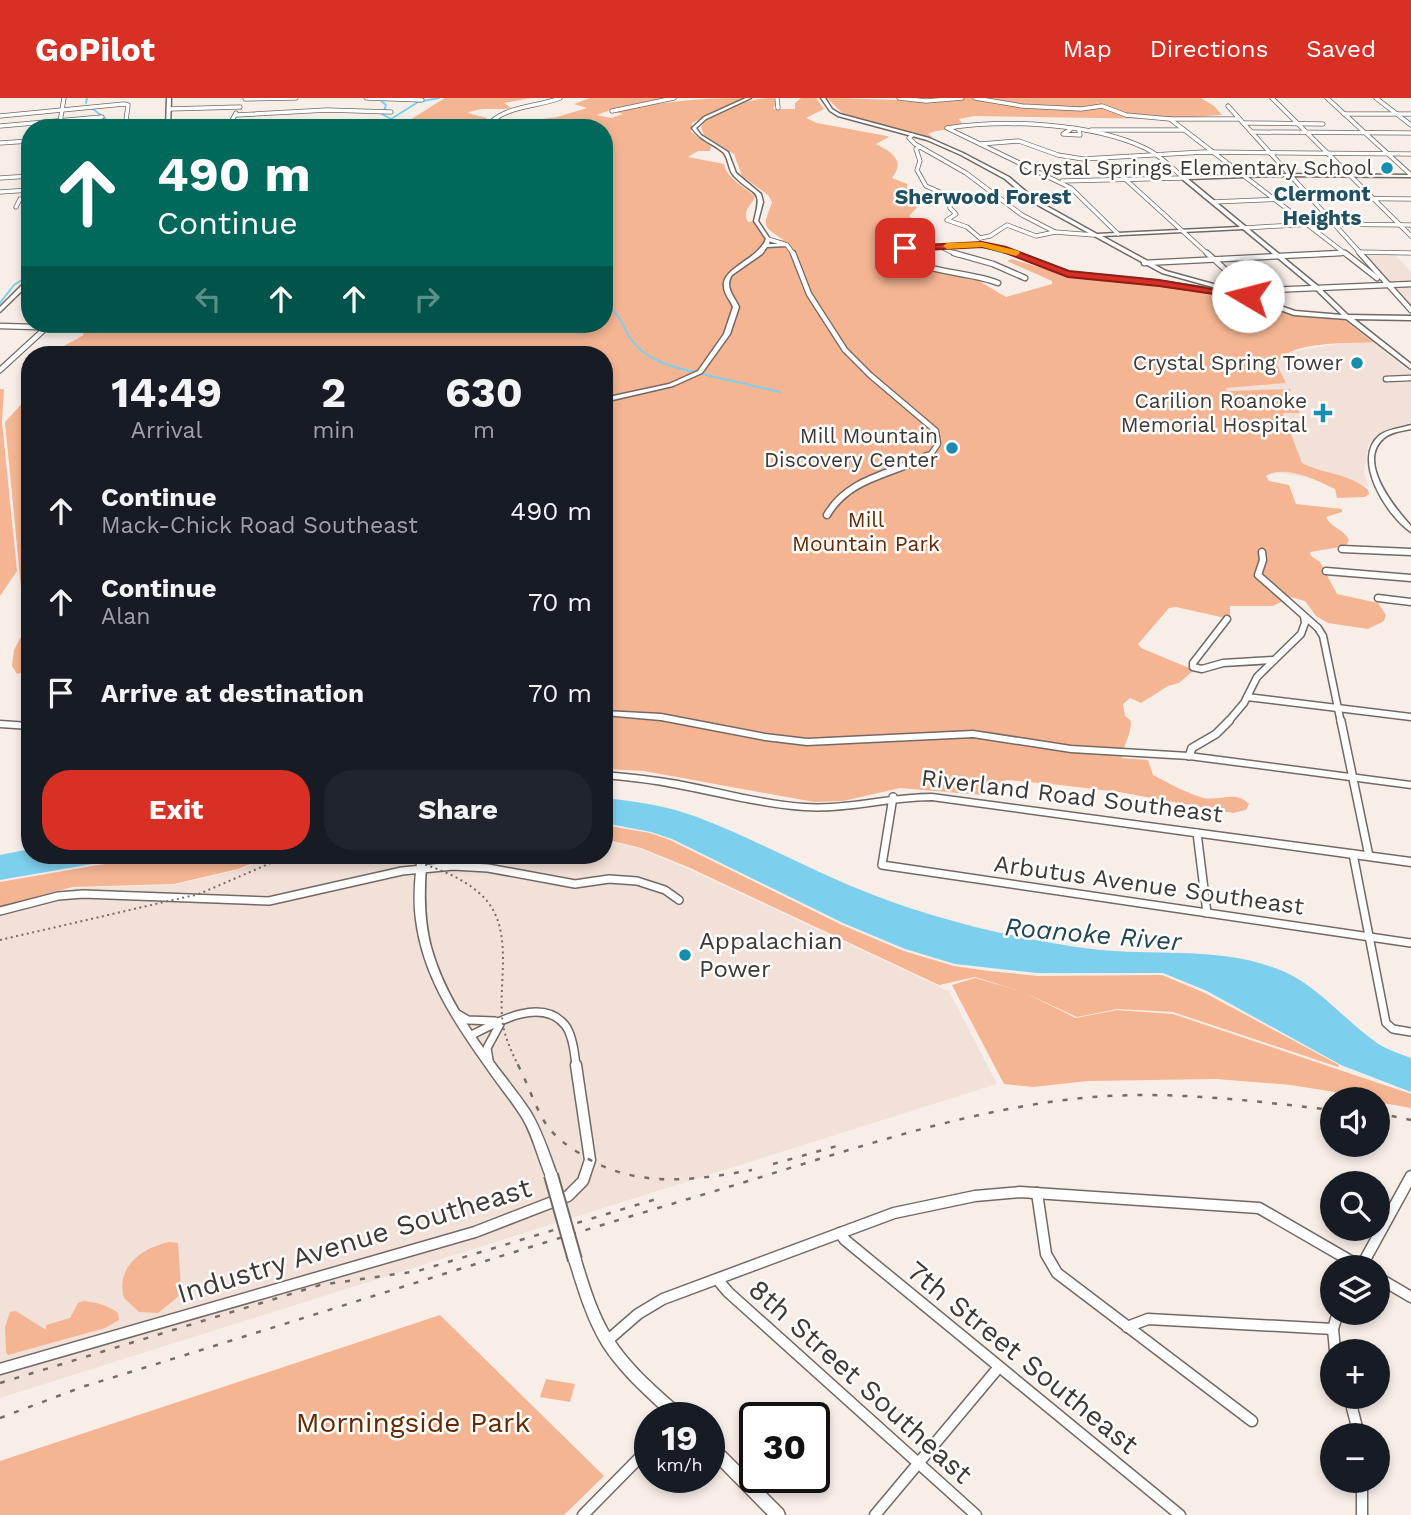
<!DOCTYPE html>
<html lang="en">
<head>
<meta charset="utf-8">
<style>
  body { margin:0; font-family:"Work Sans",sans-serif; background:#20242c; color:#f1f3f6; height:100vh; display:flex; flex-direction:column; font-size:26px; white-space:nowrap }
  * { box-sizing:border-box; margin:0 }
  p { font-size:23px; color:#9ea1a6 }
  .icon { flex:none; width:38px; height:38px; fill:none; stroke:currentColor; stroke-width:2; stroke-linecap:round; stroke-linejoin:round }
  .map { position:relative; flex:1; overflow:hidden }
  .details { position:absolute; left:21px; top:248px; width:592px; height:518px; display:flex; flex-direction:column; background:#171b24; border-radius:28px; box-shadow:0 4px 10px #0003 }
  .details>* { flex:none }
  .hud { position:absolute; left:21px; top:21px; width:592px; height:214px; border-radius:28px; box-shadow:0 4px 10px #0003; background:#00695c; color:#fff; overflow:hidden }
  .controls { position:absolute; left:1320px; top:989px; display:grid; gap:14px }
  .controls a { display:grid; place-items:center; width:70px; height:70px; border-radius:50%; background:#171b24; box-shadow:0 4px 10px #0003; font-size:35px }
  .speed { position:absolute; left:634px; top:1304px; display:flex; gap:14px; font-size:35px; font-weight:700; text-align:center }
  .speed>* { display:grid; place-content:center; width:91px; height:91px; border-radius:50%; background:#171b24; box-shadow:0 4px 10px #0003; line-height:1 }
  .speed small { font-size:18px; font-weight:400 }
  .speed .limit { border:4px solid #111; border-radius:10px; background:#fff; color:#111 }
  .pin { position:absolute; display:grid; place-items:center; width:60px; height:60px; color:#fff; margin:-30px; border-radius:14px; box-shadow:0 4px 10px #0006 }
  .me { position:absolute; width:77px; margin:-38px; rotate:278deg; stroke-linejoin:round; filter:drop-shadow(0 0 5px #0008) }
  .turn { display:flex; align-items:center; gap:24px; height:147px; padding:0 21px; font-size:32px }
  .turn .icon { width:91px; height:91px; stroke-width:2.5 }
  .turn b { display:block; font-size:49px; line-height:60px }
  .lanes { display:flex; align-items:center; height:66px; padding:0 21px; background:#0003; justify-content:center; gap:35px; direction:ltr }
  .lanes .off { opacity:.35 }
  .eta { display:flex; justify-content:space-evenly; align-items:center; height:119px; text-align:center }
  .eta b { font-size:42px; font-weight:700; line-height:49px }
  .primary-button { display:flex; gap:14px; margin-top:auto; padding:14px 21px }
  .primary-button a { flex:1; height:80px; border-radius:28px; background:#d93025; color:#fff; font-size:28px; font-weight:700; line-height:80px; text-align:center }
  .primary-button a+a { background:#20242c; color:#f1f3f6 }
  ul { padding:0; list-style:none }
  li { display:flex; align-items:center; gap:21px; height:91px; padding:0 21px }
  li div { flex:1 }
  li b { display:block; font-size:26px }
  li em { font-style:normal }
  header { display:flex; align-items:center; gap:42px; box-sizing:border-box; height:98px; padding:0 35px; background:#d93025; color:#fff }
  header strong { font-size:33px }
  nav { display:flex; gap:38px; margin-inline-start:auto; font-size:24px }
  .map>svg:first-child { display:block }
  .built { fill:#f2e1d8 }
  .green { fill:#f5b593 }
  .water { fill:#7dcfee }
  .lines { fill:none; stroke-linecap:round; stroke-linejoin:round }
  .stream { stroke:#7dcfee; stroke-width:2 }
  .minor-far4-casing { stroke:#726965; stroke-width:5 }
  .minor-far3-casing { stroke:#726965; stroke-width:7 }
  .minor-far2-casing { stroke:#726965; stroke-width:9 }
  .minor-far1-casing { stroke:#726965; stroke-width:10 }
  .minor-casing { stroke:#726965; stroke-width:13 }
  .tertiary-casing { stroke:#726965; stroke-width:3 }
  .secondary-casing { stroke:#726965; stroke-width:3 }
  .minor-far4 { stroke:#fff; stroke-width:3.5 }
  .minor-far3 { stroke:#fff; stroke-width:4.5 }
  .minor-far2 { stroke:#fff; stroke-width:6 }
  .minor-far1 { stroke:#fff; stroke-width:7 }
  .minor { stroke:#fff; stroke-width:10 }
  .tertiary { fill:#fff; fill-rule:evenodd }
  .secondary { fill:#fff; fill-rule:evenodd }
  .rail-far1 { stroke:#746e6b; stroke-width:2; stroke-dasharray:2 3.5; stroke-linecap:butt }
  .rail { stroke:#746e6b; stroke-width:2.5; stroke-dasharray:5 10; stroke-linecap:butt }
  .tertiary-bridge-casing { stroke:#726965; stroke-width:16; stroke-linecap:butt }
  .tertiary-bridge { stroke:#fff; stroke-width:12 }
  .route { fill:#d93025; stroke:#8d1f18; stroke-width:2 }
  .slow { fill:#f59e0b }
  .poi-dot { fill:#178db0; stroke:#fffdfc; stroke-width:2.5 }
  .labels { text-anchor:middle; stroke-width:5; stroke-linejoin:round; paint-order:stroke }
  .far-poi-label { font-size:21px; fill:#3d3937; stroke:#fffdfc; text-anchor:end }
  .far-neighbourhood-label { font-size:21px; font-weight:bold; fill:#1e5061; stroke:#fffdfc }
  .far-park-label { font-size:21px; fill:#632900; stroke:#fffdfc }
  .street-label { font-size:24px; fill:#3d3937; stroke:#fffdfc }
  .poi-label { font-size:24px; fill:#3d3937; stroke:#fffdfc; text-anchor:start }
  .water-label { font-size:26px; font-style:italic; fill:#204653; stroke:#fffdfc }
  .near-street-label { font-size:28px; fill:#3d3937; stroke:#fffdfc }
  .near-park-label { font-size:28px; fill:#632900; stroke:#fffdfc }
</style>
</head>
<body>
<header>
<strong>GoPilot</strong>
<nav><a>Map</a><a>Directions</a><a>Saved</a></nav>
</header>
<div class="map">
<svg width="1411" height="1417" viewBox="0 0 1411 1417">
  <rect width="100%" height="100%" fill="#f8eee8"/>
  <g class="built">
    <polygon points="1358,154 1393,155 1411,174 1411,212"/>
    <polygon points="1349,244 1373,244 1411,275 1411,324 1377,337 1368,348 1364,375 1369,389 1248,370 1225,289 1286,285 1277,267 1285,255"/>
    <polygon points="604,742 641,751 686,770 949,893 997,986 0,1300 0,810 74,790 173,787 239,772 272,758 604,758"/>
  </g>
  <g class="green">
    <path d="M445,0H531L504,5L511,10C496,13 481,8 468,15L487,20L483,25L454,28L456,30H397Z"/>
    <path d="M590,0H670L615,10L597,17L611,20L623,16L615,14C656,4 701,0 743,0L692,25L691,34L711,48L710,53H698L688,59L724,66C727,82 745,88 755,99C751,108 742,112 748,124L755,123L767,141L784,142C760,127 764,128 772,104L768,97L742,78L734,56L704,37L701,29C712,11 754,0 773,0L776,4L773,11H795V5L801,0H816L824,11L806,20L817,25L887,38L889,39L876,46C892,54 906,63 892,80L907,86V91L925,101L909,118L931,137L904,138L892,151L893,157L903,164L969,177L1006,199L1052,186V183L1007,163L1012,161L1069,178L1157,186L1246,199L1303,219L1344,222L1373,244C1350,246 1285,242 1277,267L1286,285L1225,290L1228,293L1291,291L1288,296L1300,315H1283L1302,365C1322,376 1350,375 1368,392L1369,396L1365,399L1337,400L1335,391C1317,382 1284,366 1266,378L1269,383L1289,387L1296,406L1342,411V414L1326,419C1331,430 1344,431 1349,442L1346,448L1310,454L1311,458L1320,464L1337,496L1378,505L1386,517L1384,523L1368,531L1328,525L1316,518L1305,503L1290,499L1273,508H1230V521L1176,509L1169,510L1138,546L1141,550L1194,572L1179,585L1168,588L1141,605L1130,600L1123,606L1125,618L1131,623C1131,639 1123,646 1122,660L1148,662L1153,677C1168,685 1185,694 1200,699C1218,705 1235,691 1249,706L1246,712L1233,715L1119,694L1060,687L1007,682L983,691L982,697L900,690L843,703L814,704L644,673L604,671V257H36L54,253L84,237L80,233C93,228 105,226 119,226L115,231H133L138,226H604V30H517L527,23L557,19L587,10L574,6Z"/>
    <path d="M827,0C867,0 907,5 946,0H1201L1214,8L1222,17L1161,21L974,18L959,21L963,27C953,34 939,30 928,36L933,39L927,40L843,16Z"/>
    <polygon points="30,259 30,586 28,573 17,576 12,568 14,552 25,531 5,324 28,299 25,260"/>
    <polygon points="0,291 4,291 2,324 17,473 0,498"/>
    <polygon points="604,727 650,735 670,742 842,827 904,853 954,868 989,873 1038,878 1162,877 1205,895 1339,967 1338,969 1173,914 1117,911 1077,919 1025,895 1076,920 1117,912 1173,916 1411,996 1411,1010 1377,1004 1377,1001 1291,987 1216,981 1088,983 1033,989 1004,986 952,887 975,880 1017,892 975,879 939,887 688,769 641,750 604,741"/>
    <polygon points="151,758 270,758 238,771 174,786 73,789 0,808 0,784"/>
    <path d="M169,1144L178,1145L181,1190L179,1198L158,1215L139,1214L124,1200C115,1169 142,1150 169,1144Z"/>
    <path d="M83,1203C96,1204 108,1207 118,1215L119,1222L105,1230L8,1257L6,1254L5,1229L10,1214L16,1213L46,1232V1227L70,1220L78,1205Z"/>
    <polygon points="440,1217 604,1378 564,1417 0,1417 0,1363"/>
    <polygon points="546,1281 575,1286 570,1304 540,1299"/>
  </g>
  <g class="water">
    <path d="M604,700C635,703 668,708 697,719C750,739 800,767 851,788C927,820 1010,840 1092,851C1157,859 1223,847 1285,874C1318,889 1344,921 1373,942C1384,951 1398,955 1411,960V994L1341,967L1207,893L1163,875H1037L955,866L905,851L843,825L672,741L651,734L604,725Z"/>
    <polygon points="30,751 30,758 138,758 0,782 0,757"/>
  </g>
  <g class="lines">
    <g class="stream">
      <polyline points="380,2 386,7 384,13"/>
      <polyline points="86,5 87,0"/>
      <polyline points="93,11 107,22 102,30"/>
      <polyline points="382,16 391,21"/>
      <polyline points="377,30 418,4 439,0"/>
      <polyline points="0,205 14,187 30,177"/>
      <path d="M604,206C620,215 622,227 631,241C645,262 672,269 695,274"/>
      <polyline points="702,276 780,294"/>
    </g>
    <defs>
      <g id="minor-far4">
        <polyline points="366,0 422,2"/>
        <polyline points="777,0 778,10"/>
        <polyline points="899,0 926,3 962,0"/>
        <polyline points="975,0 1022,8 1081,11 1102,8 1126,17 1170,21 1239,21"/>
        <polyline points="1272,0 1411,138"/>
        <polyline points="1327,0 1411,77"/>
        <polyline points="1376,0 1411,27"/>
        <polyline points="245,1 296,0"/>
        <polyline points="1228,8 1362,157"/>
        <polyline points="169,11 240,9"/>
        <polyline points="612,13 674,0"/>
        <polyline points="1344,16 1411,16"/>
        <polyline points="236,17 327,12 391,14"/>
        <polyline points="0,18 124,6 128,7 125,30"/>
        <polyline points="1170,21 1347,157"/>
        <polyline points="1243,25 1323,26"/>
        <polyline points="0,28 102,19"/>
        <polyline points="59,30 64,0"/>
        <polyline points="228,30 236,15"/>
        <polyline points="235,30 317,25 375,27"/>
        <path d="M485,30C504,7 534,10 560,0"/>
        <polyline points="1070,32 1063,36 1080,37 1079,33"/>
        <polyline points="1091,32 1183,32"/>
        <polyline points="1251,34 1411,35"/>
        <polyline points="912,37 909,40 915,46 966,75 1022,117 1055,134 1094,137"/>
        <polyline points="0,45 30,43"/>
        <polyline points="980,46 1019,43 1058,57 1083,61 1204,54 1411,56"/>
        <polyline points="920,49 916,51 920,63 917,72 926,88 949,98 950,110 956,116 947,122 967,129 980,140"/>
        <polyline points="1103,61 1209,157"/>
        <polyline points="0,80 30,78"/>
        <polyline points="1062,83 1183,80"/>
        <polyline points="0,94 30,92"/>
        <polyline points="1213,104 1306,100 1411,101"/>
        <polyline points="16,109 20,101 30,102"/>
        <polyline points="1245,130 1311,126 1411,127"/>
        <path d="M1118,136L1071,90L947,30C1005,21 1092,25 1145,50C1160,57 1172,70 1184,80"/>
        <polyline points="980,140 990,138 1007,127 1036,138 1055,134"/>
        <polyline points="768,141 787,147 794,157"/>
        <polyline points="941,149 958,157"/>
        <polyline points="1358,154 1411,155"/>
        <polyline points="902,157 902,152 911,149 982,147 1018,157"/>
        <polyline points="1306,157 1343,155"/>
      </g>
      <g id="minor-far3">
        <polyline points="793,155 809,196 845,252 870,277 936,333 938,346 931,356 923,360"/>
        <path d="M900,155C924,176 968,173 998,185"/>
        <polyline points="954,155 993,166 1025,180"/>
        <polyline points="1014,155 1068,176 1159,185 1248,198"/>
        <polyline points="1207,155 1248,192"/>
        <polyline points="1345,155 1377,180"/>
        <polyline points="1360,155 1411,212"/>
        <polyline points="1144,165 1341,155"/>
        <polyline points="1244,193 1411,186"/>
        <polyline points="0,228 36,229 61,226"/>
        <polyline points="0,272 48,228"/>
        <polyline points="1386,281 1411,280"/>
      </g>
      <g id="minor-far2">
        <path d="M827,417C849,379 891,377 927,358"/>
        <polyline points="1342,451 1411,454"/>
        <polyline points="1262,454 1263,462 1258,477 1318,530 1323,538 1341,625"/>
        <polyline points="1326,473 1411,480"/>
        <polyline points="1378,500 1411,504"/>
        <polyline points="1227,521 1193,565 1193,569 1202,571 1223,565 1274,562"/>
        <polyline points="1247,599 1411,619"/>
        <polyline points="1227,625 1244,605 1257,579 1301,536 1305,525 1304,518"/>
      </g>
      <g id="minor-far1">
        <polyline points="1341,623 1369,758"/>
        <polyline points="1189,658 1192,650 1216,636 1229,623"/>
        <polyline points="893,699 882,767 1411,845"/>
        <polyline points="1197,735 1207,815"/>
        <polyline points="1353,756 1386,925 1393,931 1411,934"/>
        <polyline points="0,813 58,798 83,796 269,803 402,773 453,768 488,770 575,786 609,781 637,783 665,792 679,802"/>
        <polyline points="456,915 468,922 495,923"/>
        <path d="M470,938C495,925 541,898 565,927C573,937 575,957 576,969"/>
        <polyline points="489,962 487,950 500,926"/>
      </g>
      <g id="minor">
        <polyline points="1037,1095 1046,1156 1057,1175 1252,1323"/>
        <polyline points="840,1135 845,1142 1180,1417"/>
        <polyline points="1361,1169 1411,1078"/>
        <polyline points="1377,1179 1411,1199"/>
        <polyline points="717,1181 728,1194 976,1417"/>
        <polyline points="1127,1229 1148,1221 1333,1231"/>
        <polyline points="607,1243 638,1216 663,1201 894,1115 975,1098 1020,1094 1259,1110 1361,1169"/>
        <polyline points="1335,1253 1333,1231 1338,1214"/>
        <polyline points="0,1271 475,1134 568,1098 583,1083 590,1062 576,967"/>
        <polyline points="1349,1298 1359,1337"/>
        <polyline points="1362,1382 1362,1417"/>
        <polyline points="583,1417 649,1350"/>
        <polyline points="875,1417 999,1269"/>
      </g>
      <g id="tertiary">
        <polygon points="167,0 171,0 170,30 166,30"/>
        <path d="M746,0H751L706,21L696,30L701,37L728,54L736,75L761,96L763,104L758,123L770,141L769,146H786L788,147L786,148L767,149L762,156L732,177C724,189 734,198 739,209L730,236L702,275L673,288L604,304V300L669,286L698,273L724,236L733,209C731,203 724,196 724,189C721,170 758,162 766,141L754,123C763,88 755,100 734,78C728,72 729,60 723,54C711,44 702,44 692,30L704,19Z"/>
        <path d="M821,0H825L832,11L840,16L929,40L963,55L1009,79L1036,102L1097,136L1240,129L1182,81L1184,79L1274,76L1411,77V79L1274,78L1188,81L1318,188L1350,219L1347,221L1294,217L1231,194L1162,175L1032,104L1005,81L961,57L927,42L838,18L830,13ZM1243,131L1314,190L1342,217L1295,213L1235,192L1166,173L1102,138Z"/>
        <polygon points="28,181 30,181 30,185 0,214 0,209"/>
        <path d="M1411,327V331C1402,333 1391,334 1384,340C1356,363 1394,409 1411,428V434C1388,419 1350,361 1380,337C1388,331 1401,330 1411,327Z"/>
        <polygon points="604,613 661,616 765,636 807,641 973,633 1071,648 1189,655 1411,684 1411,690 1189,661 1071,654 973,639 807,647 765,642 661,622 604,617"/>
        <path d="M418,758H427C424,788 423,819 431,849C443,893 470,933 498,970C509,984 520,998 530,1013C542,1033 549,1055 557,1077L555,1081L551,1082L547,1081C538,1061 534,1040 523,1021C512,1003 498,987 486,969C454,924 423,878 416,822C413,800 415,779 418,758Z"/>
        <path d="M575,1157L579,1158L581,1162C589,1188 597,1215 612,1239C631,1269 659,1292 685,1315L686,1320H670C646,1297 621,1276 603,1248C587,1222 578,1191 569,1162L571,1158Z"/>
        <polygon points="709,1341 714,1343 783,1412 785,1417 768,1417 709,1357"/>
      </g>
      <g id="secondary">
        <polygon points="1347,217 1411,218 1411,222 1354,221 1411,266 1411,271 1345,220 1344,219"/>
        <polygon points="0,623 30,625 30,631 0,629"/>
        <path d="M604,674C629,676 654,679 678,683C720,691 762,703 804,706C847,709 889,696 932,696L1411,760V768L932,702C889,702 847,715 804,712C762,709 720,698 678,690C654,685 629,682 604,680Z"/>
      </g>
    </defs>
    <use href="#minor-far4" class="minor-far4-casing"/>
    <use href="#minor-far3" class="minor-far3-casing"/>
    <use href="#minor-far2" class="minor-far2-casing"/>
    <use href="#minor-far1" class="minor-far1-casing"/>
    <use href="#minor" class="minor-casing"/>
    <use href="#tertiary" class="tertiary-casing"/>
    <use href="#secondary" class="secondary-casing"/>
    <use href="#minor-far4" class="minor-far4"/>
    <use href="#minor-far3" class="minor-far3"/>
    <use href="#minor-far2" class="minor-far2"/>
    <use href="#minor-far1" class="minor-far1"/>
    <use href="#minor" class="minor"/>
    <use href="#tertiary" class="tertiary"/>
    <use href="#secondary" class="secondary"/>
    <g class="rail-far1">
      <path d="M399,758C426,767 456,775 478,794C515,824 499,877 502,918C503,936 511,953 519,969"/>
      <polyline points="0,842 199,796 287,758"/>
    </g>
    <g class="rail">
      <path d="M518,967C528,986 535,1009 546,1026C555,1039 566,1047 579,1055C632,1091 692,1083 752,1072"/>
      <polyline points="1377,1015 1411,1022"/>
      <polyline points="773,1066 837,1048"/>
      <polyline points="0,1285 320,1187 418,1173 663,1099"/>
      <path d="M0,1320L82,1289C293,1224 503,1156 715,1093C833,1058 951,1015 1073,1001C1160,991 1246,1002 1332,1012"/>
    </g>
    <defs>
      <polyline id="tertiary-bridge" points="551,1077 575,1162"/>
    </defs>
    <use href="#tertiary-bridge" class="tertiary-bridge-casing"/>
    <use href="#tertiary-bridge" class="tertiary-bridge"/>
  </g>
  <polygon class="route" points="982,144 1006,149 1069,173 1159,182 1253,198 1248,201 1159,188 1068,179 1001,153 982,149 905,153 901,150 905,148"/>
  <polygon class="slow" points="982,144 1019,153 1020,155 1016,158 982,149 947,151 943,148 947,145"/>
  <g class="poi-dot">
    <circle cx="1387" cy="70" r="7"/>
    <circle cx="1357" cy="265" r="7"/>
    <path d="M1319.5 304.5h7v7h7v7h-7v7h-7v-7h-7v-7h7z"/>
    <circle cx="952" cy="350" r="7"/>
    <circle cx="685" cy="857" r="7"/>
  </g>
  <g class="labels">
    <g class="far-poi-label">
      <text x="1373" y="77">Crystal Springs Elementary School</text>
      <text x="1343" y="272">Crystal Spring Tower</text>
      <text x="1307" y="310">Carilion Roanoke<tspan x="1307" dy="24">Memorial Hospital</tspan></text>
      <text x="938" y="345">Mill Mountain<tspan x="938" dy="24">Discovery Center</tspan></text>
    </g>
    <g class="far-neighbourhood-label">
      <text x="1322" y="103">Clermont<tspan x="1322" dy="24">Heights</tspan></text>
      <text x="983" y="106">Sherwood Forest</text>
    </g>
    <g class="far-park-label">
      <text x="866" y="429">Mill<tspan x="866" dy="24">Mountain Park</tspan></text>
    </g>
    <g class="street-label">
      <text transform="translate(1072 698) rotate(7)" y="8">Riverland Road Southeast</text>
      <text transform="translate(1149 787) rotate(8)" y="8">Arbutus Avenue Southeast</text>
    </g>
    <g class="poi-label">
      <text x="699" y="851">Appalachian<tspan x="699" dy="28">Power</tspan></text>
    </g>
    <g class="water-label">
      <text transform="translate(1093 836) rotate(5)" y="9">Roanoke River</text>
    </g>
    <g class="near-street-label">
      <text transform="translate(354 1142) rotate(-17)" y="10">Industry Avenue Southeast</text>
      <text transform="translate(1023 1259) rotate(39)" y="10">7th Street Southeast</text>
      <text transform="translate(861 1283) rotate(42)" y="10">8th Street Southeast</text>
    </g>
    <g class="near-park-label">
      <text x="413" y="1334">Morningside Park</text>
    </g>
  </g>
</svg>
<div class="controls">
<a><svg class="icon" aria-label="sound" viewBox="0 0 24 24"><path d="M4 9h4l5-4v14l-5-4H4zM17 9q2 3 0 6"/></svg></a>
<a><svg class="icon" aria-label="search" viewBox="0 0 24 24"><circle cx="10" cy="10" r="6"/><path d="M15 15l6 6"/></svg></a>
<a><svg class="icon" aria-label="layers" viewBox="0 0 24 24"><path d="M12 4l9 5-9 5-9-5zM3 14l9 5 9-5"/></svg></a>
<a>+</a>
<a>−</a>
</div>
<div class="speed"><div>19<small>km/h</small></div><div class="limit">30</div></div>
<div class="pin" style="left:905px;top:150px;background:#d93025"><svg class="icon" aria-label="arrive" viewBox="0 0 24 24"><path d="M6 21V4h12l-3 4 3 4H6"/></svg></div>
<svg class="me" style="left:1248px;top:198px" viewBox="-20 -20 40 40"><circle r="19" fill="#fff"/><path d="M0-13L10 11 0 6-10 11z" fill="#d93025"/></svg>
<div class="hud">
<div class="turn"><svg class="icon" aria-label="ahead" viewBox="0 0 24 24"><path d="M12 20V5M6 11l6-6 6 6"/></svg><div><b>490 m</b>Continue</div></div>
<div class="lanes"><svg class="icon off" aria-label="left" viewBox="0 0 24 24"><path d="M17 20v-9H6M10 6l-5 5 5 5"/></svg><svg class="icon" aria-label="ahead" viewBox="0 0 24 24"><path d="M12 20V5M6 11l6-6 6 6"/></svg><svg class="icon" aria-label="ahead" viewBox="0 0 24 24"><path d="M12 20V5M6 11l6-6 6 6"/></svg><svg class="icon off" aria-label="right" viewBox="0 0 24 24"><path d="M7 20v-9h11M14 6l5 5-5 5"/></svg></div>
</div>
<section class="details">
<div class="eta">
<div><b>14:49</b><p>Arrival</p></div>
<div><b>2</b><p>min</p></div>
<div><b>630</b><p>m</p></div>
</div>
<ul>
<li><svg class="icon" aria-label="ahead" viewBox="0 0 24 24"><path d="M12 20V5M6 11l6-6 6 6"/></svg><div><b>Continue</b><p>Mack-Chick Road Southeast</p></div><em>490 m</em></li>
<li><svg class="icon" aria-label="ahead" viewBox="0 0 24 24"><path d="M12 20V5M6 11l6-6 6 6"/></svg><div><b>Continue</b><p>Alan</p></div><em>70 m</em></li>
<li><svg class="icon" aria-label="arrive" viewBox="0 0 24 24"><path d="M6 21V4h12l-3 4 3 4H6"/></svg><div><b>Arrive at destination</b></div><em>70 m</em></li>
</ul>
<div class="primary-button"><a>Exit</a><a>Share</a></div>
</section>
</div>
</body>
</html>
